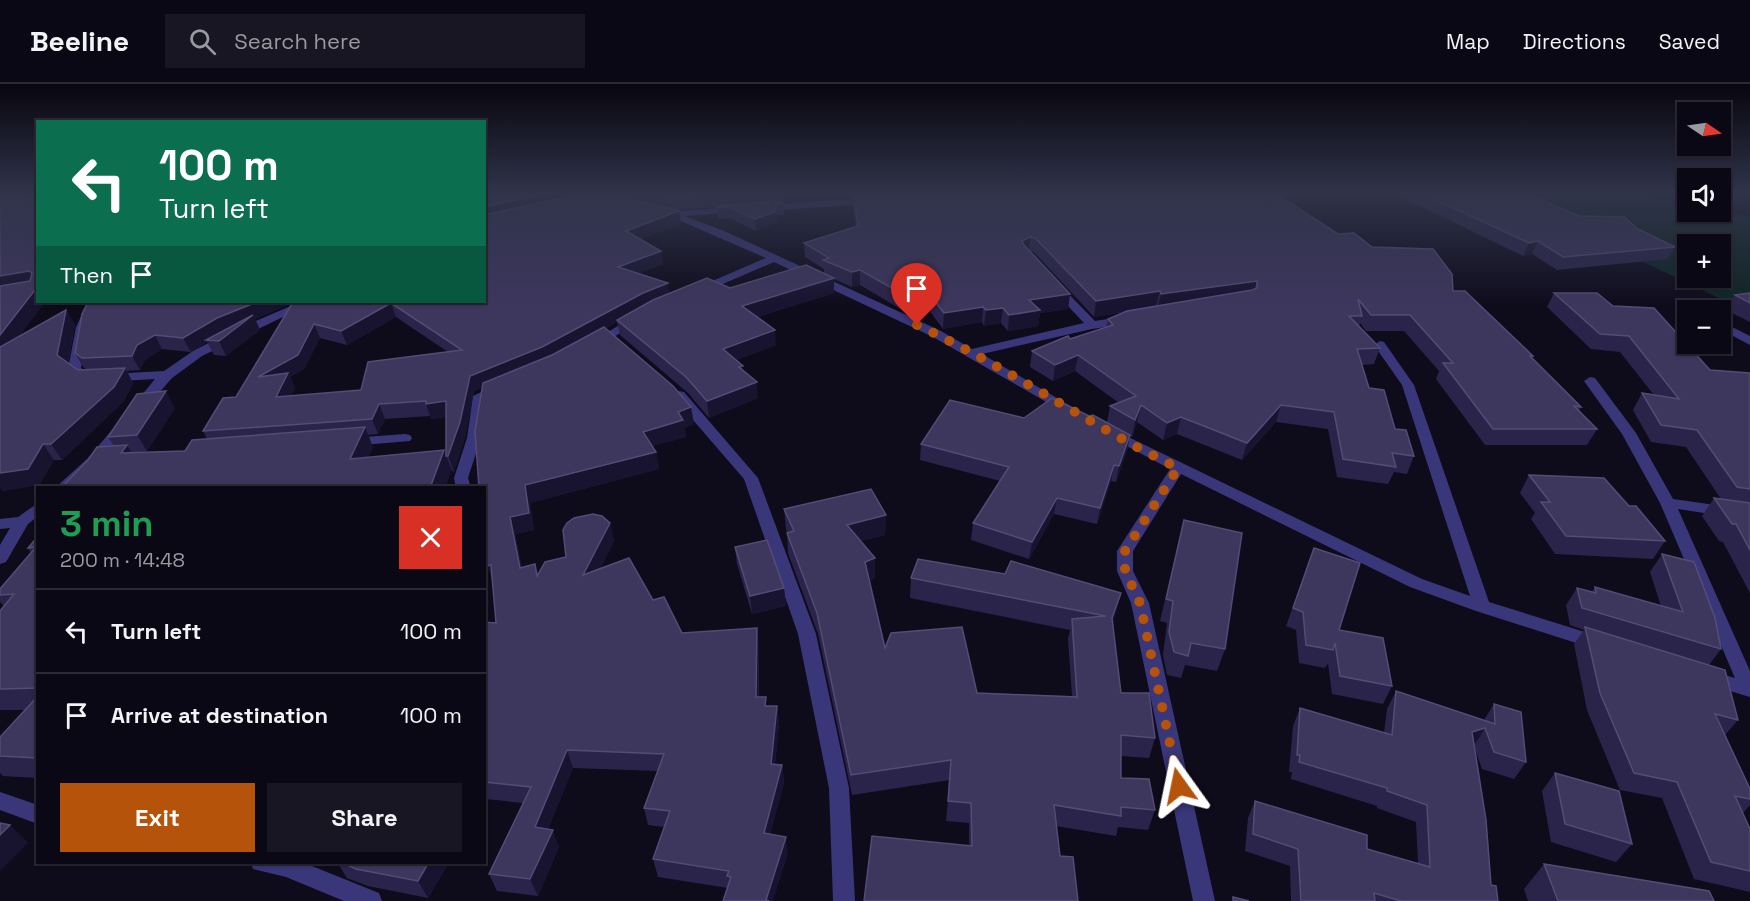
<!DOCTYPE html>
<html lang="en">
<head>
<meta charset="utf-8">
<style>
  body { margin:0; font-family:"Space Grotesk",sans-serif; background:#181622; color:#f1f3f6; height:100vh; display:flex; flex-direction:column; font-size:22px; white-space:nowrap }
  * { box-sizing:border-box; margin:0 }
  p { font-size:20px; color:#999aa0 }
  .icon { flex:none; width:33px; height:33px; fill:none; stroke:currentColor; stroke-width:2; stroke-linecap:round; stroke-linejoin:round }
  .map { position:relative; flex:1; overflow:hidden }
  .drawer { position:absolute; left:36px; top:402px; width:450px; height:378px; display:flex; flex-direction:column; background:#0a0814; border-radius:0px; box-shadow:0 2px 4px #0004,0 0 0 2px #2a2934 }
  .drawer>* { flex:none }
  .hud { position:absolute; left:36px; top:36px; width:450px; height:183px; border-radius:0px; box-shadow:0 2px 4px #0004,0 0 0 2px #2a2934; background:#0b6e4f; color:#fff; overflow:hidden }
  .needle { width:39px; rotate:103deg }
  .tools { position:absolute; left:1677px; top:18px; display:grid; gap:12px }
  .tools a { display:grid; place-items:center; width:54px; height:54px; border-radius:0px; background:#0a0814; box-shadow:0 2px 4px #0004,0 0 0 2px #2a2934; font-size:30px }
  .pin { position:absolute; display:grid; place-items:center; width:51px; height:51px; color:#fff; margin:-62px -26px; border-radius:50% 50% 50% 0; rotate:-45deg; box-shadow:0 0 6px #0007 }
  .pin .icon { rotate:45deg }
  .me { position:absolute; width:66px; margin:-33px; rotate:348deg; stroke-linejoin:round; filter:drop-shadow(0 0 4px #0008) }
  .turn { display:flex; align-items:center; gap:21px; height:126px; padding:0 24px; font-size:27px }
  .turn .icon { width:78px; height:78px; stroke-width:2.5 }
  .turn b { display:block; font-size:42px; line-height:51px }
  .then { display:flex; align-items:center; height:57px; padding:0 24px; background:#0003; gap:12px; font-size:22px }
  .round { display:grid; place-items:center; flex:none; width:63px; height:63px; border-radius:0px; background:#181622 }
  .summary { display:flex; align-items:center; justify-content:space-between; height:102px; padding:0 24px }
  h1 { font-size:36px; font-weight:800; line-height:45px; color:#1e9e55 }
  .primary-button { display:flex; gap:12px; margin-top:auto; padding:12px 24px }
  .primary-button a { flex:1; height:69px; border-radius:0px; background:#b45309; color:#fff; font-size:24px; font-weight:800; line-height:69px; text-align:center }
  .primary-button a+a { background:#181622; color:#f1f3f6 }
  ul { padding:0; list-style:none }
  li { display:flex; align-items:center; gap:18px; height:84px; padding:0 24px; border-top:2px solid #2a2934 }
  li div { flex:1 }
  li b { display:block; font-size:22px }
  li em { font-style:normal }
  header { display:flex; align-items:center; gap:36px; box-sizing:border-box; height:84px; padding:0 30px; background:#0a0814; border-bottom:2px solid #2a2934 }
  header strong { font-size:28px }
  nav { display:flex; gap:33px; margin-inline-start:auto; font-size:21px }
  .search { width:420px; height:54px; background:#181622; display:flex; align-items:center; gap:15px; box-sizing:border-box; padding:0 21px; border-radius:0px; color:#999aa0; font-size:22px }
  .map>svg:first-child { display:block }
  .green { fill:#0e2524; fill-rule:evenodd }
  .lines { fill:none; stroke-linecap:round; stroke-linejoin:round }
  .street { fill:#39377a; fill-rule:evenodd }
  .wall { fill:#2b244a; fill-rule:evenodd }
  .shaded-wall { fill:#18132f }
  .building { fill:#3d365d; stroke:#534c76; stroke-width:1.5; fill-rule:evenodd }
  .route { stroke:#b45309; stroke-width:10; stroke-dasharray:0 18 }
</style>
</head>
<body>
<header>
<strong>Beeline</strong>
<div class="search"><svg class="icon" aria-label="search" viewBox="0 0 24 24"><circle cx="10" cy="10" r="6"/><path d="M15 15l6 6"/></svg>Search here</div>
<nav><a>Map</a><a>Directions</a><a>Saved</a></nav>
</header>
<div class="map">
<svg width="1750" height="817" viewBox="0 0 1750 817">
  <rect width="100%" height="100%" fill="#0e0b1b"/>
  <path class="green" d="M1543,109C1591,109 1640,110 1687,120L1688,128L1721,127L1750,133V229L1520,119L1548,111ZM1688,160H1720V194H1688Z"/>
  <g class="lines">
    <g class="street">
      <polygon points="874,114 879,117 877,119 763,127 758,124 763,121"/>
      <polygon points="736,123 739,124 739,128 685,132 722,146 941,247 972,265 1084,239 1051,204 1051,200 1059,200 1095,237 1126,232 1132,236 1126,240 1092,245 982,270 1074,324 1067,328 1062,327 933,253 774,178 704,208 696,208 696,204 766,174 667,131 676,127"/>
      <polygon points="88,218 99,218 88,243 81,284 90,291 164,287 193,267 230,248 300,218 314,218 202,272 172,294 144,326 139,327 132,323 155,295 87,299 68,285 76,243"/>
      <polygon points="1693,222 1702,226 1688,226 1689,223"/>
      <polygon points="635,232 641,236 639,238 597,263 593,264 587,260"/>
      <polygon points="1720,237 1750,252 1750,261 1720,245"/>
      <polygon points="1380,257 1384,258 1414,301 1489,518 1604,554 1607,559 1604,564 1598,566 1476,527 1410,503 1181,390 1133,467 1133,487 1149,519 1215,817 1193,817 1131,519 1117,487 1117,467 1170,385 1104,350 1106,347 1116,347 1422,495 1470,512 1402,301 1374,261"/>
      <polygon points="1590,293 1595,294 1636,349 1673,415 1750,426 1750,436 1678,425 1750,587 1750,613 1703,599 1701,594 1703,589 1710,587 1735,594 1660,419 1622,350 1584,297"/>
      <polygon points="498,300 503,301 504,304 486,314 481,354 468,394 471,404 456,404 454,394 467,354 473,312"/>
      <polygon points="679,307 684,308 758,394 816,550 849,704 855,817 833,817 829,704 798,550 744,395 674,314 672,311 674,308"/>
      <polygon points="124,337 131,341 97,381 72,404 55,404 87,375 119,338"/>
      <polygon points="405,350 410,351 412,354 410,357 351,362 344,358 351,354"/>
      <polygon points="38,419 38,432 28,440 6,478 0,480 0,461 10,444 0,445 0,435 18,433"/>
      <polygon points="0,708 38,721 38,740 0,726"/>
      <polygon points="250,778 302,778 379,809 382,817 344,817 286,793 253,785"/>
    </g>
  </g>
  <g class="wall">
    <path d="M0,109H38V218H45L19,252L66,226L75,241L68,279L78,286H87L83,283L75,269L88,218H484L607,109H842L780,116L783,119L784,131H777L776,139L756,147L730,134L718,135L717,123L673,126L679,127L681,140L640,155L661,167L663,180L639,189L670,209L730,204L824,190V185L805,173L804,159L856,143L853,124V114H851V109H1275L1338,150L1372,163L1453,207L1533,272L1532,274L1581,323L1579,327L1597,345L1587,361H1485L1436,295L1439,287L1404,247H1366L1360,239L1359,242L1380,264L1374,280L1362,281L1369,304L1395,345L1414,372L1407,390L1394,388L1388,400L1337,393L1328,345L1276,338L1242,376L1177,350L1163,356L1137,338L1132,353L1130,352L1127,367L1116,398L1111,397L1097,440L1054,430L1029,475L971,456L973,439L1000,397L920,376L921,360L1024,334L1089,332L1107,338L1110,322L1119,319L1075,287L1053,297L1030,283L1032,267L1106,243L1108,235L1124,228L1094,233L1034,168L1030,167L1070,210L1068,225L1040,229L1038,242L1008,247L1001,239L984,242L982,238L943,245L923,218L904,227L860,201L852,203L834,195V209L757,233L776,261L736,276L744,287L758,314L709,334L688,309L620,251L617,238L605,245L694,340L684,344L686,353L652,362L656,368L659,385L530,419L534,446L515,450L522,484L535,480L538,490L566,473L610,439L614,457L600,485L653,516L682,549L759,562V613L767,622H777L779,640L775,680L782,681L784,699L770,750L788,770L728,804L658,793L653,775L664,743L648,741L644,724L658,687L573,684L548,745L559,763L538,812L497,807L489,790L523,719L486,715L484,717V538L496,539L482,303L474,307L465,353L454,388L452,387L446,372V333L431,335L430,332L385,335L378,350L368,351L373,363L368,374L444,366L451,386L445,404H61L114,362L108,353L175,324L147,367L131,369L185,367L207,355L203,347L236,313L292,219L255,235L260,246L226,272L214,271L207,258L191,268L162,265L145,276L140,286L127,287L133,299L123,318L62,376H54L39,401L2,407L0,403ZM396,233L448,268L361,306L291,312L295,304L290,293L304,285L320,254L347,261Z"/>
    <polygon points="1393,109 1527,109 1579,132 1638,145 1675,163 1668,175 1557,186 1532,170 1523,172"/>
    <polygon points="1554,209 1613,222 1710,286 1750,289 1750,509 1723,458 1719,457 1702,432 1714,414 1721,415 1686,363 1651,358 1633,326 1642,309 1654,311 1620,268 1591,265 1547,223"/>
    <polygon points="1750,209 1750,238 1726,226 1735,211"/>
    <polygon points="1529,391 1629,422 1665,457 1653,475 1555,470 1531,435 1535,429 1520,409"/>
    <polygon points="784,425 886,431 885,451 861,457 875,494 869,497 885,564 977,609 1072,612 1068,555 1070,546 910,514 911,494 1005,490 1121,509 1113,539 1121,609 1155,654 1149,674 1121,672 1121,694 1155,726 1148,746 1118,743 1116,752 1056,742 1060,772 1078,817 969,762 969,739 946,737 950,696 852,711 818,550 788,469 787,449 786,445"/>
    <polygon points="1184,436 1225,565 1217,587 1185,581 1181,594 1167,591 1163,571 1167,539 1160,537"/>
    <polygon points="38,452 38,694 3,692 0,689 0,653 25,626 0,626 0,527 4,522 0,518 0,505 31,469 28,464"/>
    <polygon points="735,463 784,504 786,522 752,530 737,480"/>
    <polygon points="1314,464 1339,546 1392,602 1383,620 1332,610 1328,579 1325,584 1299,579 1296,546 1286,542"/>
    <polygon points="1662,470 1721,565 1709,581 1738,636 1725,651 1750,705 1750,721 1743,729 1750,745 1750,808 1694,795 1662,714 1620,706 1587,626 1574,560 1584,546 1570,541 1566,521 1577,504 1592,508 1595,503 1661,522 1650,488"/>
    <polygon points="1396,607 1484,636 1494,620 1526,678 1514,695 1482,685 1474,662 1491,801 1498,817 1291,817 1290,782 1245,767 1248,734 1255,717 1367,765 1418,779 1416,738 1377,724 1377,722 1291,695 1292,688 1289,688 1293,642 1300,624 1384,649 1387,625"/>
    <polygon points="1555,689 1632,760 1616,778 1551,758 1542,707"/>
    <polygon points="337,778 449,778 428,814 368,802 347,794"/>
    <polygon points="1544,780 1714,817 1528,817 1524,805"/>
  </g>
  <g class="shaded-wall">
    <polygon points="548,109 588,109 484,134 484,123"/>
    <polygon points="780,109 842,109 780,116"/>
    <polygon points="776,120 776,139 756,147 755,135"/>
    <polygon points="679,127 681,140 628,159 626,147"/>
    <polygon points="1030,153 1029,167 1021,171 1022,157"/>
    <polygon points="1538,157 1532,170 1523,172 1529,159"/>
    <polygon points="661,167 663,180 621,196 618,183"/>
    <polygon points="860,186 860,201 852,203 852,188"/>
    <polygon points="29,187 38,201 0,207 0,192"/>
    <polygon points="834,194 834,209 743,237 742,222"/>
    <polygon points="1257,197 1252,212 1157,226 1161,210"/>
    <polygon points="668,199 670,212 617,236 617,238 546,277 474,307 465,353 454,388 448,372 470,292 643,209"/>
    <polygon points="38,202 38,218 45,218 0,278 0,251"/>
    <polygon points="924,203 923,218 904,227 904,211"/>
    <polygon points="1160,207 1156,222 1094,233 1096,217"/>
    <polygon points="1070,210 1068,225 1040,229 1038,242 1008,247 1009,231 1029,216"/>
    <polygon points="257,218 295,218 255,235 260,246 226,272 219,257 206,256 207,258 191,268 183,254 217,234"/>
    <polygon points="391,219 396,233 347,261 341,247"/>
    <polygon points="983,223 982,238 943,245 944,229"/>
    <polygon points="1003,224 1001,239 984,242 986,226"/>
    <polygon points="66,226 75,241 66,286 57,271"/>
    <polygon points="314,240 320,254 304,285 290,293 295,304 283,327 258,293"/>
    <polygon points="775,246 776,261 725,280 723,265"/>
    <polygon points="155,251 162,265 145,276 140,286 132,272 137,261"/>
    <polygon points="1078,271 1075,287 1053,297 1055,281"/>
    <polygon points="125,284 133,299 123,318 62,376 51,360"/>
    <polygon points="757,298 758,314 709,334 707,317"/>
    <polygon points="166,307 175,324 147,367 137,351"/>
    <polygon points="446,317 451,332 431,335 426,320"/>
    <polygon points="379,320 385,335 378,350 372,335"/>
    <polygon points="1141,321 1137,338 1132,353 1135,336"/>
    <polygon points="1281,321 1276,338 1242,376 1247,359"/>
    <polygon points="691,323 694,340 684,344 686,353 646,364 643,348 678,328"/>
    <polygon points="1181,333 1177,350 1163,356 1167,339"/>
    <polygon points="365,343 373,363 358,395 350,375"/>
    <polygon points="1130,351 1127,367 1116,398 1119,382"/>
    <polygon points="43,360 54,376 39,401 2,407 0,403 0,385"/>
    <polygon points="127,361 139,381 121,369"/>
    <polygon points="444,366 451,386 445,404 430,404"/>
    <polygon points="656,368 659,385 530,419 534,446 515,450 526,502 520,484 510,433 525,401"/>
    <polygon points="1114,381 1111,397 1097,440 1100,424"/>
    <polygon points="1057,414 1054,430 1029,475 1032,458"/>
    <polygon points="886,431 885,451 848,460 847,441"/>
    <polygon points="610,439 614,457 588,509 583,491"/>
    <polygon points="875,474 875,494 865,498 865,478"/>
    <polygon points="491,481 493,499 487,482"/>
    <polygon points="784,504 786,522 752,530 750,512"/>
    <polygon points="1121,509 1116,529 1108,554 1112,534"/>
    <polygon points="757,544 759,562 758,631 756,613"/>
    <polygon points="777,622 779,640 773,698 771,680"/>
    <polygon points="1485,644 1474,662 1472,648"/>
    <polygon points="567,666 573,684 542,761 535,743"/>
    <polygon points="782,681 784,699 766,766 764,749"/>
    <polygon points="10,741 28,759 0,787 0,751"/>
    <polygon points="553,746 559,763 538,812 530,795"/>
    <polygon points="786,753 788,770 773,817 766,817"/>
    <polygon points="429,778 449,778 428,814 418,797"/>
  </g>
  <g class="building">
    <polygon points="0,109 38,109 38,202 0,251 0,202 30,197 32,189 29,187 0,192"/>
    <polygon points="484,109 548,109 484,123"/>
    <path d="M586,109H606L679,127L626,147L661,167L618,183L668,199L643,209L542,263L470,292L460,338L448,372H446V317L426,320V317L379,320L372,335L203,347L223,314L236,313L293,218H484V131ZM391,219L462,266L368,278L361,306L276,313L288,289L258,293L298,271L314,240L341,247Z"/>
    <polygon points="644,109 774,109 671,115"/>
    <polygon points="879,109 1275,109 1338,150 1354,149 1372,163 1433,165 1452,190 1453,207 1465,207 1533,272 1530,272 1581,323 1574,322 1597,345 1493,345 1443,279 1453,279 1410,231 1371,231 1358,215 1362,232 1349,232 1380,264 1357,265 1369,304 1384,306 1395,345 1406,346 1414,372 1392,369 1396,383 1343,375 1334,328 1281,321 1247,359 1181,333 1167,339 1141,321 1135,336 1110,322 1136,312 1078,271 1055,281 1032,267 1068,252 1070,255 1113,241 1108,235 1127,227 1252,206 1257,204 1257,197 1161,210 1160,207 1096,217 1035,154 1030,153 1022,157 1024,161 1070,210 1029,216 1040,226 1009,231 1003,224 986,226 983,223 944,229 924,203 904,211 860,186 852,188 823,176 829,174 804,159 858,142 853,110"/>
    <polygon points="1421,109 1527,109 1579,132 1624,133 1638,145 1675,163 1563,173 1538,157 1529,159"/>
    <polygon points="782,117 783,119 776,120 775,128 755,135 729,123 717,123 717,122"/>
    <polygon points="806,181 834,194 742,222 775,246 723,265 743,282 739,283 757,298 707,317 686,293 617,236 653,216 707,194 730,204"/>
    <polygon points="1554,209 1597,209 1613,222 1654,224 1710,286 1750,289 1750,405 1737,403 1697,346 1661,341 1642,309 1679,315 1629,252 1600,250"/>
    <polygon points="1750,209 1750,219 1735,211"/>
    <polygon points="88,218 257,218 217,234 183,254 155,251 137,261 132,272 82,274 75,269 82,230"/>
    <polygon points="66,226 57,271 78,286 125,284 114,303 51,360 43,360 28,385 0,389 0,263"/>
    <polygon points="253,231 219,257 206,256"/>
    <polygon points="604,243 673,302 691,323 678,328 683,336 643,348 656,368 525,401 529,429 510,433 520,484 535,480 537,492 545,478 566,473 563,446 567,439 574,434 593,430 602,432 610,439 583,491 629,474 653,516 664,513 682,549 757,544 756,613 766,613 765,622 777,622 771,680 782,681 764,749 786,753 766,816 769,817 723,817 731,793 727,792 729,787 653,775 670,727 644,724 664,670 567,666 535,743 553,746 530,795 489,790 531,703 484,698 484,538 496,539 491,481 487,482 484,464 484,404 479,404 475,347 483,299 552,271"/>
    <polygon points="166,307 137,351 108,353 137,310"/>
    <polygon points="1052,314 1089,332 1093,331 1130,351 1119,382 1114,381 1100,424 1057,414 1032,458 973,439 1009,383 921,360 950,316 1024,334"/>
    <polygon points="365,343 350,375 444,366 430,404 61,404 88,376 97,363 127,361 121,369 185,367 192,356"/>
    <polygon points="1529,391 1604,394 1629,422 1636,422 1665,457 1566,452 1541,418 1550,418"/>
    <polygon points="871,405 886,431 847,441 875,474 865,478 885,564 891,549 962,543 977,609 1077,613 1072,535 1106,532 911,494 918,475 1005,490 1011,477 1121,509 1112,534 1121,609 1149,609 1155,654 1121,651 1121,694 1149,695 1155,726 1121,723 1121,732 1054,721 1060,772 1073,773 1078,817 864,817 872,752 972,762 971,719 948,717 951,676 851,691 817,529 787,449 794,447 784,425"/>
    <polygon points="1714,414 1750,419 1750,466 1736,440 1732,440"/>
    <polygon points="1184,436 1242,449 1225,565 1191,559 1188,572 1174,568 1169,548 1173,517 1166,515"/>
    <polygon points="38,452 38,604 0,605 0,527 14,510 0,511 0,505 36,463 28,464"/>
    <polygon points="767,456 784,504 750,512 735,463"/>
    <polygon points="1314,464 1360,479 1339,546 1383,554 1392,602 1340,592 1335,559 1333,566 1306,561 1303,528 1293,524"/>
    <polygon points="1662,470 1694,478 1715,534 1721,565 1582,524 1577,504 1596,509 1595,503 1683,528"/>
    <polygon points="1585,543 1725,586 1738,636 1715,630 1750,705 1750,715 1735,712 1750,745 1750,787 1711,778 1677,698 1634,689 1600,609"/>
    <polygon points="1396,607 1495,640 1494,620 1521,628 1526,678 1494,668 1485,644 1472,648 1486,736 1491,801 1496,802 1498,817 1401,817 1374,809 1375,817 1301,817 1298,765 1253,750 1255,717 1367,751 1367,765 1430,783 1427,721 1387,707 1387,704 1299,678 1300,671 1297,671 1300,624 1392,651"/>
    <polygon points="38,612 38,674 0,672 0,653"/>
    <polygon points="1555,689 1619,707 1632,760 1565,740"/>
    <polygon points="0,739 10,741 0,751"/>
    <polygon points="341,778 429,778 418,797 356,785"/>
    <polygon points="1544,780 1709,807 1714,817 1558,817"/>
    <polygon points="1233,813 1249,817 1233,817"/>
  </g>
  <linearGradient id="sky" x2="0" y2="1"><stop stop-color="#08060f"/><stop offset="0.49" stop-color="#30344a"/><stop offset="1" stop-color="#30344a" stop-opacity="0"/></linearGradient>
  <rect width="1750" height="223" fill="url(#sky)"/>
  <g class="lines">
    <path class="route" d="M917,241C1007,283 1089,341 1178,384L1125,467V487L1140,519L1179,702"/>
  </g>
</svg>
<div class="tools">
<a><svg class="needle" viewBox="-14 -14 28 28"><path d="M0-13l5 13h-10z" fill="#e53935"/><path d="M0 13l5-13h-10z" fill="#999aa0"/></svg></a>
<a><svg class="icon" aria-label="sound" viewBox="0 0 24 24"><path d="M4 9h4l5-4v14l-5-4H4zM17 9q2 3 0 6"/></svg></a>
<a>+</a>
<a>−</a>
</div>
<div class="pin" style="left:917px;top:241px;background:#d93025"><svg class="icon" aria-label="arrive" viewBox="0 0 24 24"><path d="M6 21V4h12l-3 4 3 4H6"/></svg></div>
<svg class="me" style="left:1179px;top:702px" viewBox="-20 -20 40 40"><path d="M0-17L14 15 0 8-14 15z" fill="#b45309" stroke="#fff" stroke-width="4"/></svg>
<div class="hud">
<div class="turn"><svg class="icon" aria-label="left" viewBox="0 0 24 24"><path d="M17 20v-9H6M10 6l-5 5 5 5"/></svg><div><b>100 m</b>Turn left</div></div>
<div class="then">Then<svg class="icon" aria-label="arrive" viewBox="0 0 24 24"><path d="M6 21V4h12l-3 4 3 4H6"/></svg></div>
</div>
<section class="drawer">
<div class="summary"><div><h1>3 min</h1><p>200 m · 14:48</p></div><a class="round" style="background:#d93025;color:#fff"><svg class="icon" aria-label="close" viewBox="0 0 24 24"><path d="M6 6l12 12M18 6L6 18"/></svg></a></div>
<ul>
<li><svg class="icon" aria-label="left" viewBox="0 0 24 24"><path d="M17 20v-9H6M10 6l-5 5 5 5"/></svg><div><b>Turn left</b></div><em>100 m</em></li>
<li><svg class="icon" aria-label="arrive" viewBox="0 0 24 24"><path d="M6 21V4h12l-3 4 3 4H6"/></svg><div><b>Arrive at destination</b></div><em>100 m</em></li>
</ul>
<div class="primary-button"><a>Exit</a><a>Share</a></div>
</section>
</div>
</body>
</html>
